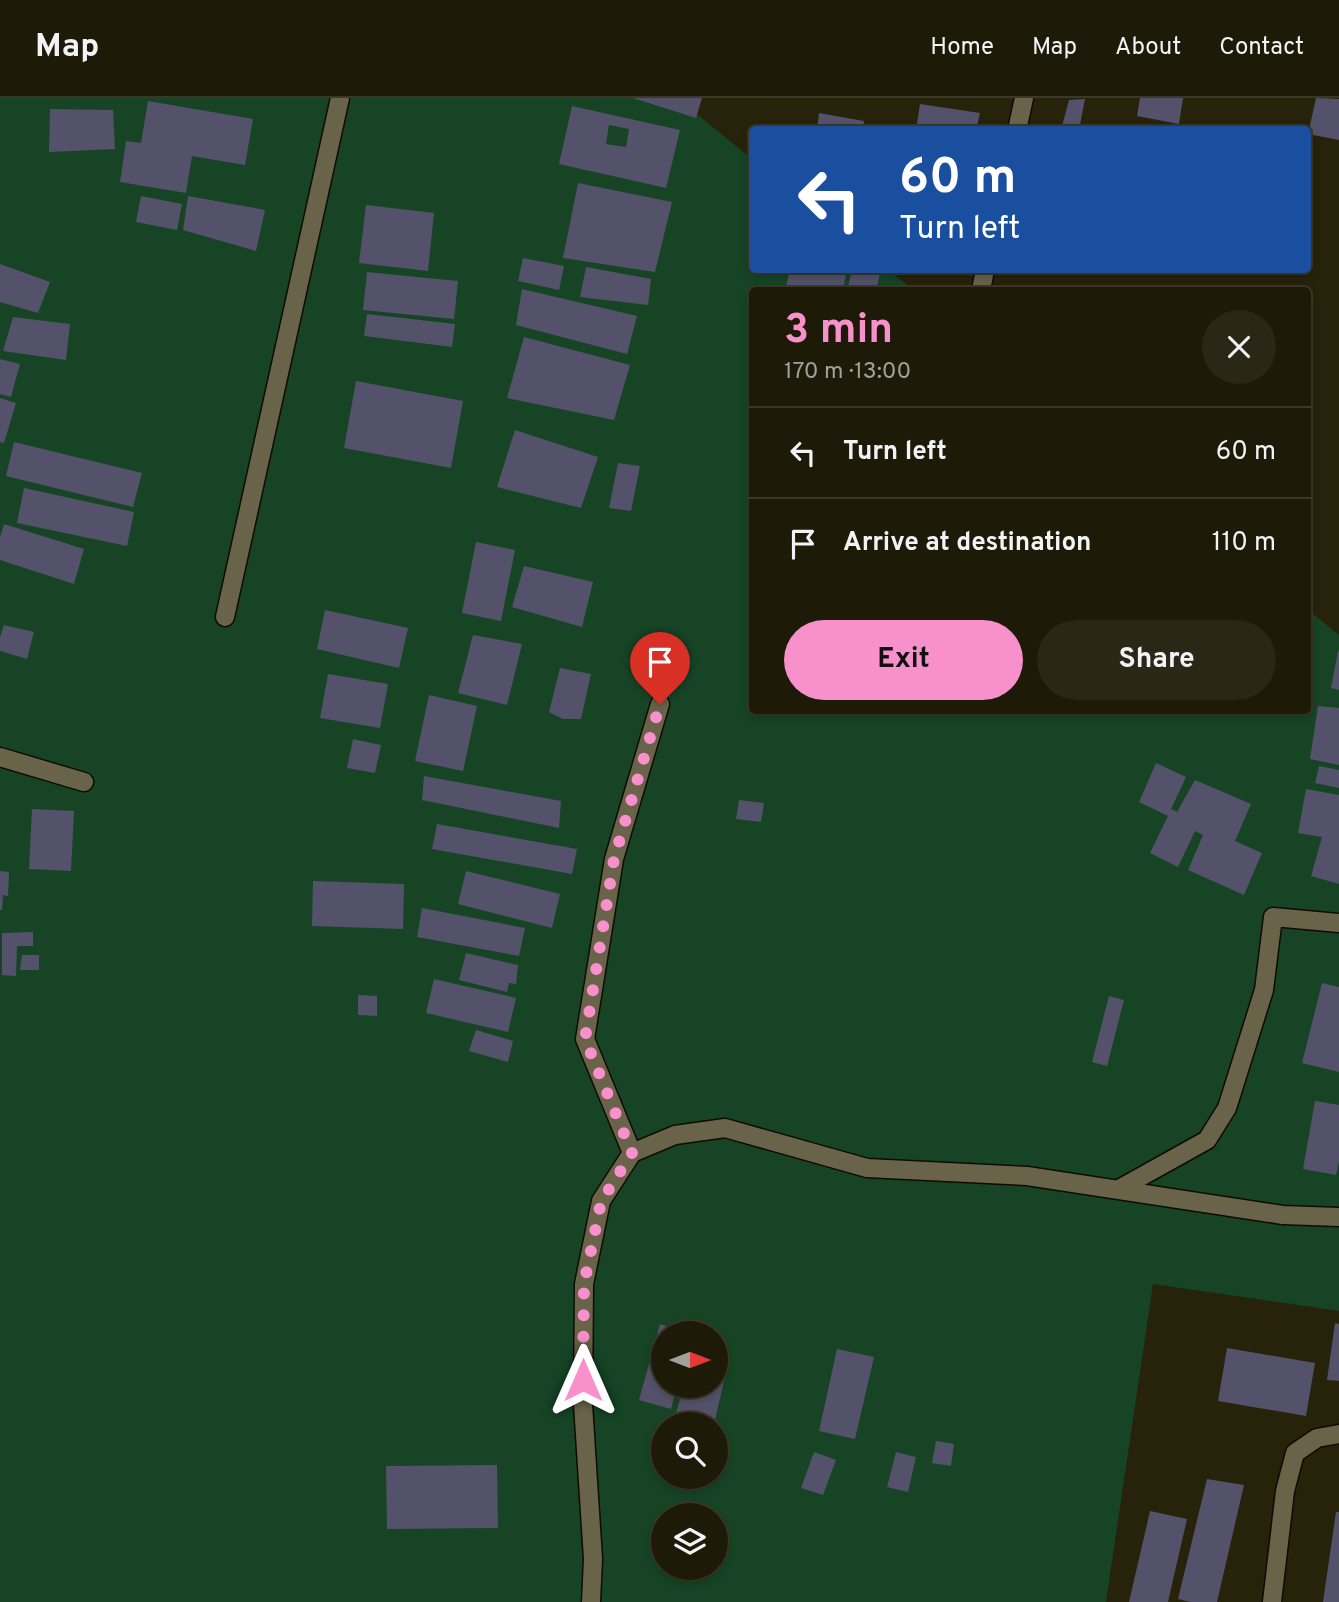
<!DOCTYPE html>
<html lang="en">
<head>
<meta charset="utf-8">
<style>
  body { margin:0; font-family:Overpass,sans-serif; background:#2a2716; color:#f1f3f6; height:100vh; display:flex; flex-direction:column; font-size:26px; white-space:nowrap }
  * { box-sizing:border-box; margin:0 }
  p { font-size:23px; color:#a0a19c }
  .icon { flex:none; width:38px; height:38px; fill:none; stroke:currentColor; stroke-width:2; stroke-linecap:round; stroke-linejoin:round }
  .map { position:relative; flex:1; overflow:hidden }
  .drawer { position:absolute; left:749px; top:189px; width:562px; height:427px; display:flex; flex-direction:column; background:#1d1a08; border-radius:7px; box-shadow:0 4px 10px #0003,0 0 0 2px #3b3829 }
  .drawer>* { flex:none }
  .hud { position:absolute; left:749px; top:28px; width:562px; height:147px; border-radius:7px; box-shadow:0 4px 10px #0003,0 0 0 2px #3b3829; background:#1a4fa0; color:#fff; overflow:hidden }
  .needle { width:46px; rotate:90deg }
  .fabs { position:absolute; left:651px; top:1223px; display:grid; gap:14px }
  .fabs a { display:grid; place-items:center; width:77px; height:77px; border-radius:50%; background:#1d1a08; box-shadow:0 4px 10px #0003,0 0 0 2px #3b3829; font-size:35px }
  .pin { position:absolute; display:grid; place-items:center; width:60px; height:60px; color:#fff; margin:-72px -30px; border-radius:50% 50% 50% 0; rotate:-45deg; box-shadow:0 0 7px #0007 }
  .pin .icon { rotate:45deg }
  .me { position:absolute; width:77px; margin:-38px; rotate:0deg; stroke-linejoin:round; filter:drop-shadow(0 0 5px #0008) }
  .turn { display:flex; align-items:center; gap:24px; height:147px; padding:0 35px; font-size:32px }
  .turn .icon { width:91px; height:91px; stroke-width:2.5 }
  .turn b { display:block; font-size:49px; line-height:60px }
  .round { display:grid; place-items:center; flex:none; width:74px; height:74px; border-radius:37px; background:#2a2716 }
  .headline { display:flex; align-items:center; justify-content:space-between; height:119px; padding:0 35px }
  h1 { font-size:42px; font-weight:700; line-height:52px; color:#f890cc }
  .cta { display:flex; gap:14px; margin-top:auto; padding:14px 35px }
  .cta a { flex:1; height:80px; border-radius:42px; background:#f890cc; color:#111; font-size:28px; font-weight:700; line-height:80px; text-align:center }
  .cta a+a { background:#2a2716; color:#f1f3f6 }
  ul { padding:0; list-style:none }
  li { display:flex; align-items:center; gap:21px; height:91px; padding:0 35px; border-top:2px solid #3b3829 }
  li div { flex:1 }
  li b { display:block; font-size:26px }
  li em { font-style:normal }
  header { display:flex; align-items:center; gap:42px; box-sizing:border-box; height:98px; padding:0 35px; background:#1d1a08; border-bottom:2px solid #3b3829 }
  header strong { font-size:33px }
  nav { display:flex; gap:38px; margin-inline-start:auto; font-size:24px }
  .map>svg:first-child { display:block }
  .green { fill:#164425; fill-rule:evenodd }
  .building { fill:#54526a; fill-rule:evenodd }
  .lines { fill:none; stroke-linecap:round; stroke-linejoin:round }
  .minor-casing { stroke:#100b00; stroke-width:21 }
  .minor { stroke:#686349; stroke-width:18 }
  .route { stroke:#f890cc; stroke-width:12; stroke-dasharray:0 21.6 }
</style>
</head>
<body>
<header>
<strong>Map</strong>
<nav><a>Home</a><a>Map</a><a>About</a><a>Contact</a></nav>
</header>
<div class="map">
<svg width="1339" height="1504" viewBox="0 0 1339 1504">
  <rect width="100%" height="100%" fill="#27220a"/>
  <path class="green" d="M0,0H677L752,61V172H888L914,192H752V612H1307V511L1339,537V1213L1153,1186L1106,1504H0ZM663,1236H716V1288H663ZM663,1326H716V1379H663ZM663,1418H716V1470H663Z"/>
  <g class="building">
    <polygon points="633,0 702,0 696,20"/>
    <polygon points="1140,0 1183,0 1179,26 1137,18"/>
    <polygon points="1316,0 1339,1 1339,42 1308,36"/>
    <polygon points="1085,1 1079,32 1061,32 1069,2"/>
    <polygon points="148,3 253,21 245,67 192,58 186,95 120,84 126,43 141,45"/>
    <polygon points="920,6 980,15 976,32 916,32"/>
    <path d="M572,8L680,32L666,90L559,66ZM609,27L629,31L626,49L606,46Z"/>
    <polygon points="50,11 113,12 115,51 49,54"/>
    <polygon points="819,15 864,23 863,32 817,32"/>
    <polygon points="578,85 672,104 655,174 563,160"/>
    <polygon points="141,98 182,106 177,132 136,124"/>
    <polygon points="188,98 265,112 256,153 183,132"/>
    <polygon points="366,107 434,115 428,173 359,165"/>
    <polygon points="523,160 564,168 559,192 518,183"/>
    <polygon points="0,166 50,184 38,215 0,204"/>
    <polygon points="586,169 651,181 648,207 580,199"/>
    <polygon points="790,172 847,172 843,192 785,192"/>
    <polygon points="852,172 881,172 876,192 847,192"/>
    <polygon points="367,174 458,183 454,221 363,212"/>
    <polygon points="522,191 637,218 627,256 516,227"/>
    <polygon points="367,216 455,226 452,249 364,238"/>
    <polygon points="13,219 70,226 66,262 3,253"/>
    <polygon points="524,239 630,267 614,322 507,300"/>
    <polygon points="0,261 20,266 11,299 0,296"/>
    <polygon points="356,283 463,303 451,370 344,350"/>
    <polygon points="0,300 16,305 4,345 0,344"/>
    <polygon points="515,332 598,359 581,410 497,389"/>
    <polygon points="14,344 142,375 133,409 6,378"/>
    <polygon points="618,365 640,368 631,413 609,410"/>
    <polygon points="24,390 134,414 127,448 17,425"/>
    <polygon points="4,426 84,451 74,486 0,462 0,439"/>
    <polygon points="476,444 515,452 501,523 462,515"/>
    <polygon points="524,468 593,484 582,529 512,509"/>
    <polygon points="325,512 408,530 399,570 317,551"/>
    <polygon points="4,527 34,534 27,561 0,553 0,539"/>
    <polygon points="473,537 522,546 507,607 458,595"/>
    <polygon points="1338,553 1339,553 1339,592 1331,590"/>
    <polygon points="560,570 591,576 581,621 563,621 549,614"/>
    <polygon points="328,576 388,586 380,630 320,620"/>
    <polygon points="429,597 477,608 463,673 415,663"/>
    <polygon points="1318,608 1339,610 1339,667 1310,661"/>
    <polygon points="353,641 381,647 375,675 347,670"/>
    <polygon points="1156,665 1186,679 1171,711 1177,714 1195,682 1251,706 1235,743 1262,755 1244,797 1188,772 1203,737 1195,733 1178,769 1150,755 1168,718 1139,704"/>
    <polygon points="1319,668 1339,672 1339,690 1315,685"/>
    <polygon points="424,678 561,703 559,730 422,702"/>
    <polygon points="1306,691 1339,697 1339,786 1311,778 1322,739 1298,735"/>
    <polygon points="739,702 764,705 761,724 736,721"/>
    <polygon points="32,711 74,713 71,773 29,771"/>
    <polygon points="437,726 577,751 572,776 432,751"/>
    <polygon points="0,773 9,774 8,798 3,797 2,812 0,812"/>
    <polygon points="466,773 560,796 552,830 458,806"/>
    <polygon points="313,783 404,786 403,831 312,828"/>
    <polygon points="422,810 525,830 519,858 417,839"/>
    <polygon points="33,834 33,848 17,848 16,878 2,877 2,835"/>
    <polygon points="466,855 518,867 516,886 509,885 507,894 459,882"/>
    <polygon points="22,857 39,857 39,872 20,872"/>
    <polygon points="434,881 516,900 508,934 426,915"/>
    <polygon points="1322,885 1339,889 1339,974 1302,965"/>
    <polygon points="358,897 377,898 377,918 358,917"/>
    <polygon points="1109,898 1124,902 1107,968 1092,964"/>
    <polygon points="476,932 513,943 508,964 469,953"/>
    <polygon points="1315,1003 1339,1007 1339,1063 1336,1077 1303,1071"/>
    <polygon points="1335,1225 1339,1226 1339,1283 1327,1282"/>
    <polygon points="660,1226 689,1235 663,1236 663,1288 677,1288 671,1311 639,1302"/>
    <polygon points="1227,1250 1315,1265 1306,1318 1218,1303"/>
    <polygon points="837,1251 874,1259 855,1341 819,1333"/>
    <polygon points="716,1277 725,1279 714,1326 676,1316 683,1288 716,1288"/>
    <polygon points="936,1343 954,1346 951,1368 932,1365"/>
    <polygon points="814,1354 836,1362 823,1397 801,1390"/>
    <polygon points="896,1354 916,1359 908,1394 887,1389"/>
    <polygon points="497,1367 498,1430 387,1431 386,1368"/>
    <polygon points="1207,1381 1244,1387 1217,1504 1190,1504 1178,1501"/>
    <polygon points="1150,1413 1187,1421 1168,1504 1129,1504"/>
    <polygon points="1336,1414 1339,1414 1339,1504 1323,1504"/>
  </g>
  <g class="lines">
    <defs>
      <g id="minor">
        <polyline points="1017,32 1024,0"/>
        <polyline points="981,192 985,172"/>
        <polyline points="225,519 340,0"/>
        <polyline points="660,606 614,761 585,941 632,1055 675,1037 725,1030 867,1070 1027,1078 1283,1117 1339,1119"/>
        <polyline points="0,659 84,684"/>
        <polyline points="1119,1091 1207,1042 1227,1010 1264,892 1273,819 1339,825"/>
        <polyline points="591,1504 593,1461 583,1306 584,1186 601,1103 632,1055"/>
        <polyline points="1272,1504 1285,1393 1295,1355 1317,1340 1339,1336"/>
      </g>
    </defs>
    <use href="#minor" class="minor-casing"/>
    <use href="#minor" class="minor"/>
  </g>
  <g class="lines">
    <polyline class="route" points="583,1282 584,1186 597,1124 601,1104 632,1055 585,941 614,761 660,606"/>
  </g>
</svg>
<div class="fabs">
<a><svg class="needle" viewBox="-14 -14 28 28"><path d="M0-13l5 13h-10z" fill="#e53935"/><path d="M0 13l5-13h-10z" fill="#a0a19c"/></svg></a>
<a><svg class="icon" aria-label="search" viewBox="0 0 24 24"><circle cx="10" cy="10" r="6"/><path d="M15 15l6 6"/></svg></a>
<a><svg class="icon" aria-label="layers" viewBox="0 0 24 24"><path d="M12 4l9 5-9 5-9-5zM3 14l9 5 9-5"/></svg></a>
</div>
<div class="pin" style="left:660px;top:606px;background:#d93025"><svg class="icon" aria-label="arrive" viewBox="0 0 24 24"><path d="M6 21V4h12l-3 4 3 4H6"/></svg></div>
<svg class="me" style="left:583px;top:1282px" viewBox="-20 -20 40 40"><path d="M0-17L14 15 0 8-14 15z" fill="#f890cc" stroke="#fff" stroke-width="4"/></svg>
<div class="hud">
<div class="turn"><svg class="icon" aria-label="left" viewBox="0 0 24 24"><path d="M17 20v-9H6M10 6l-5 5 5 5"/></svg><div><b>60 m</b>Turn left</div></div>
</div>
<section class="drawer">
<div class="headline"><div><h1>3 min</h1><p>170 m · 13:00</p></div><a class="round"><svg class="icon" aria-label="close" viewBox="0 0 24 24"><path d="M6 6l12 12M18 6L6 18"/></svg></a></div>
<ul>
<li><svg class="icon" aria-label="left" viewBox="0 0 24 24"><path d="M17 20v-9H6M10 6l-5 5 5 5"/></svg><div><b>Turn left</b></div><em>60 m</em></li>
<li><svg class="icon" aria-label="arrive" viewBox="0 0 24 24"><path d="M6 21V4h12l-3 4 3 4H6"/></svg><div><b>Arrive at destination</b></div><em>110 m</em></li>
</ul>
<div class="cta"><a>Exit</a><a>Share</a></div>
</section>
</div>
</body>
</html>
